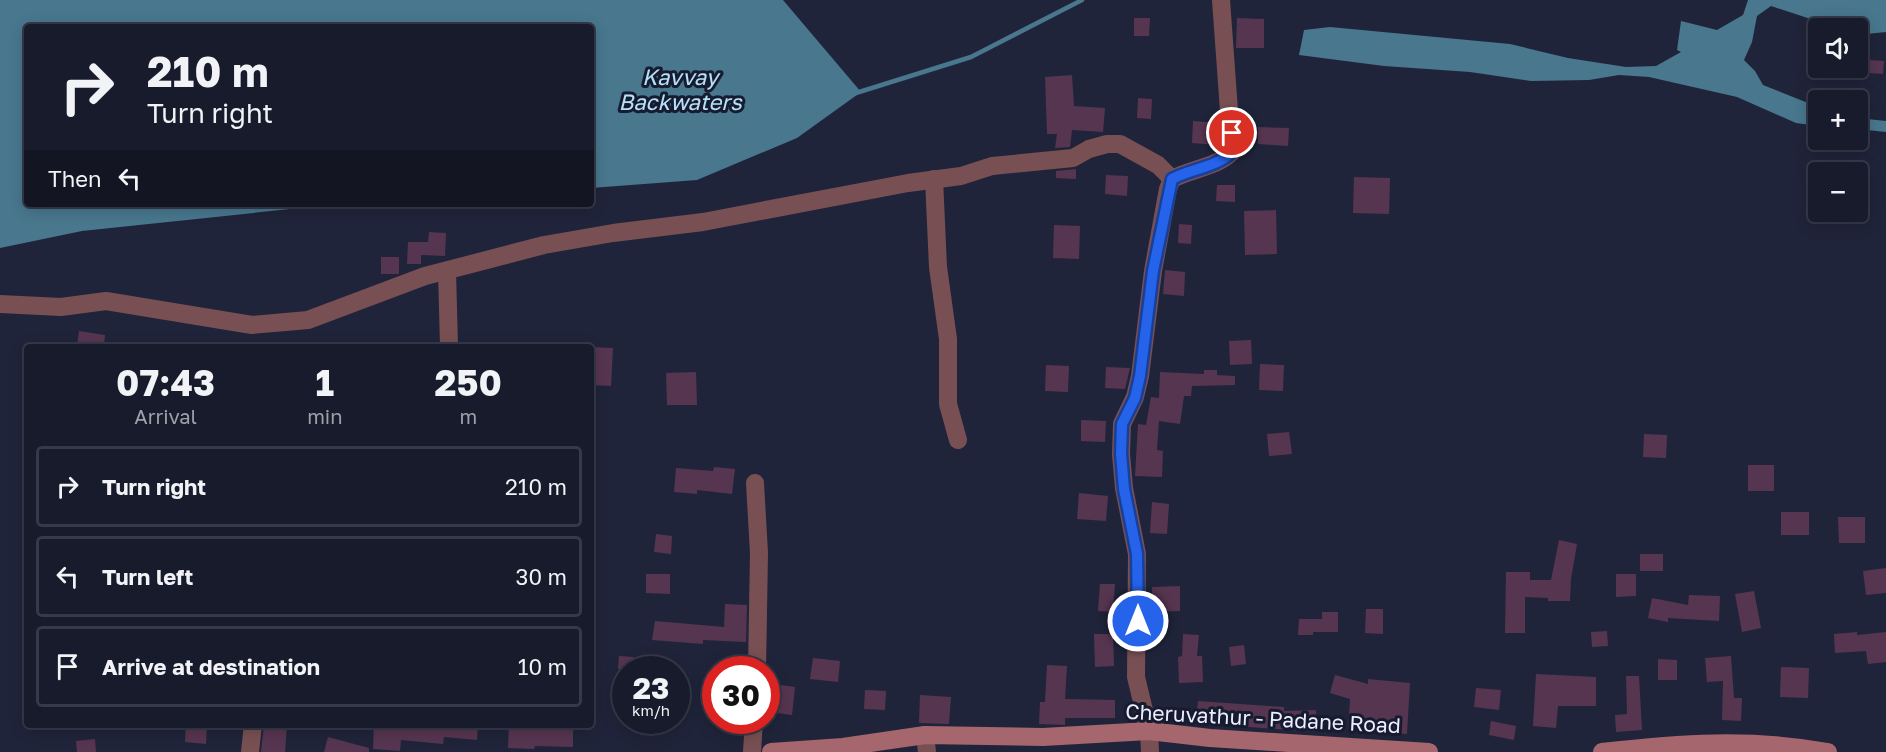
<!DOCTYPE html>
<html lang="en">
<head>
<meta charset="utf-8">
<style>
  body { margin:0; font-family:"Golos Text",sans-serif; background:#252838; color:#f1f3f6; height:100vh; display:flex; flex-direction:column; font-size:22px; white-space:nowrap }
  * { box-sizing:border-box; margin:0 }
  p { font-size:20px; color:#9fa1a9 }
  .icon { flex:none; width:33px; height:33px; fill:none; stroke:currentColor; stroke-width:2; stroke-linecap:round; stroke-linejoin:round }
  .map { position:relative; flex:1; overflow:hidden }
  .details { position:absolute; left:24px; top:344px; width:570px; height:384px; display:flex; flex-direction:column; background:#181b2c; border-radius:6px; box-shadow:0 3px 15px #0003,0 0 0 2px #363948 }
  .details>* { flex:none }
  .banner { position:absolute; left:24px; top:24px; width:570px; height:183px; border-radius:6px; box-shadow:0 3px 15px #0003,0 0 0 2px #363948; background:#181b2c; color:#f1f3f6; overflow:hidden }
  .fabs { position:absolute; left:1808px; top:18px; display:grid; gap:12px }
  .fabs a { display:grid; place-items:center; width:60px; height:60px; border-radius:6px; background:#181b2c; box-shadow:0 3px 15px #0003,0 0 0 2px #363948; font-size:30px }
  .speed { position:absolute; left:612px; top:656px; display:flex; gap:12px; font-size:30px; font-weight:700; text-align:center }
  .speed>* { display:grid; place-content:center; width:78px; height:78px; border-radius:50%; background:#181b2c; box-shadow:0 3px 15px #0003,0 0 0 2px #363948; line-height:1 }
  .speed small { font-size:15px; font-weight:400 }
  .speed .limit { border:9px solid #d22; background:#fff; color:#111 }
  .pin { position:absolute; display:grid; place-items:center; width:51px; height:51px; color:#fff; margin:-26px; border:3px solid #fff; border-radius:50%; box-shadow:0 2px 6px #0007 }
  .me { position:absolute; width:66px; margin:-33px; rotate:0deg; stroke-linejoin:round; filter:drop-shadow(0 0 4px #0008) }
  .turn { display:flex; align-items:center; gap:21px; height:126px; padding:0 24px; font-size:27px }
  .turn .icon { width:78px; height:78px; stroke-width:2.5 }
  .turn b { display:block; font-size:42px; line-height:51px }
  .then { display:flex; align-items:center; height:57px; padding:0 24px; background:#0003; gap:12px; font-size:22px }
  .eta { display:flex; justify-content:space-evenly; align-items:center; height:102px; text-align:center }
  .eta b { font-size:36px; font-weight:700; line-height:42px }
  ul { padding:0; list-style:none }
  li { display:flex; align-items:center; gap:18px; height:81px; margin:0 12px 9px; padding:0 12px; border:3px solid #363948; border-radius:6px }
  li div { flex:1 }
  li b { display:block; font-size:22px }
  li em { font-style:normal }
  .map>svg:first-child { display:block }
  .water { fill:#48778e }
  .lines { fill:none; stroke-linecap:round; stroke-linejoin:round }
  .stream { stroke:#48778e; stroke-width:4.5 }
  .building { fill:#563550 }
  .minor { stroke:#785053; stroke-width:18 }
  .secondary { stroke:#a6666d; stroke-width:18 }
  .route-casing { stroke:#184099; stroke-width:15 }
  .route { stroke:#2563eb; stroke-width:10 }
  .labels { text-anchor:middle; stroke-width:6; stroke-linejoin:round; paint-order:stroke }
  .street-label { font-size:21px; fill:#ecefff; stroke:#171b30 }
  .water-label { font-size:22px; font-style:italic; fill:#b5e2f8; stroke:#171b30 }
</style>
</head>
<body>
<div class="map">
<svg width="1886" height="752" viewBox="0 0 1886 752">
  <rect width="100%" height="100%" fill="#20243a"/>
  <g class="water">
    <polygon points="0,0 783,0 861,92 797,138 697,180 591,188 591,27 27,27 27,204 338,204 82,231 0,248"/>
    <polygon points="1748,0 1886,0 1886,32 1857,35 1857,28 1838,28 1771,6 1757,16 1752,42 1744,60 1755,71 1763,85 1818,107 1818,126 1796,123 1737,97 1649,77 1619,75 1589,80 1531,81 1470,72 1384,66 1299,55 1304,30 1330,27 1510,44 1568,58 1626,67 1656,66 1681,52 1677,50 1681,21 1717,30 1743,15"/>
    <polygon points="1857,118 1886,121 1886,132 1857,129"/>
  </g>
  <g class="lines">
    <polyline class="stream" points="856,93 971,57 1082,0"/>
  </g>
  <g class="building">
    <polygon points="1134,18 1150,18 1149,36 1134,36"/>
    <polygon points="1237,18 1264,19 1264,48 1236,48"/>
    <polygon points="1870,60 1884,61 1883,74 1869,73"/>
    <polygon points="1072,75 1074,106 1105,108 1103,132 1072,130 1070,147 1055,148 1057,134 1047,134 1045,77"/>
    <polygon points="1138,98 1152,99 1151,119 1137,118"/>
    <polygon points="1193,121 1219,123 1217,145 1192,143"/>
    <polygon points="1258,127 1289,128 1288,146 1258,144"/>
    <polygon points="1076,169 1076,179 1056,178 1056,171"/>
    <polygon points="1106,175 1128,176 1127,196 1105,194"/>
    <polygon points="1354,177 1390,178 1389,214 1353,213"/>
    <polygon points="1217,185 1235,185 1235,202 1216,201"/>
    <polygon points="1276,210 1277,254 1245,255 1244,211"/>
    <polygon points="1179,224 1192,225 1191,244 1178,243"/>
    <polygon points="1054,225 1080,226 1079,259 1053,258"/>
    <polygon points="429,232 446,233 445,256 421,255 421,264 407,264 408,242 428,242"/>
    <rect x="381" y="257" width="18" height="17"/>
    <polygon points="1165,270 1185,272 1184,296 1163,294"/>
    <polygon points="79,331 105,335 104,346 77,346"/>
    <polygon points="1251,340 1252,364 1230,365 1229,341"/>
    <polygon points="591,347 613,348 611,386 591,385"/>
    <polygon points="1260,364 1284,365 1283,391 1259,390"/>
    <polygon points="1046,365 1069,366 1068,392 1045,391"/>
    <polygon points="1106,367 1130,368 1125,389 1105,388"/>
    <polygon points="1204,370 1217,370 1217,375 1235,376 1235,385 1192,386 1191,396 1184,396 1180,424 1159,421 1157,450 1163,451 1162,477 1135,476 1138,424 1146,425 1151,397 1159,398 1160,372 1204,374"/>
    <polygon points="696,372 697,405 667,405 666,373"/>
    <polygon points="1081,420 1106,421 1105,442 1081,441"/>
    <polygon points="1289,432 1292,454 1269,456 1267,434"/>
    <polygon points="1644,434 1667,435 1666,458 1643,457"/>
    <rect x="1748" y="465" width="26" height="26"/>
    <polygon points="714,467 735,469 732,494 697,490 697,494 674,492 676,468 713,471"/>
    <polygon points="1079,493 1108,496 1106,521 1077,519"/>
    <polygon points="1152,502 1169,504 1167,534 1150,533"/>
    <rect x="1781" y="512" width="28" height="23"/>
    <polygon points="1838,517 1865,517 1865,543 1839,543"/>
    <polygon points="656,534 672,536 671,554 654,552"/>
    <polygon points="1559,540 1577,544 1571,579 1570,601 1548,601 1548,598 1525,597 1525,633 1505,633 1506,572 1530,572 1530,580 1551,580"/>
    <rect x="1640" y="554" width="23" height="17"/>
    <polygon points="1886,568 1886,593 1866,595 1863,571"/>
    <polygon points="646,574 670,574 670,594 646,593"/>
    <polygon points="1616,574 1636,574 1636,596 1616,597"/>
    <polygon points="1100,584 1115,584 1113,612 1098,611"/>
    <polygon points="1180,586 1180,611 1152,612 1152,587"/>
    <polygon points="1754,591 1761,628 1742,632 1735,594"/>
    <polygon points="1689,595 1720,596 1719,621 1668,618 1668,622 1648,618 1652,598 1688,605"/>
    <polygon points="725,604 747,605 746,642 703,640 703,644 652,640 655,621 724,627"/>
    <polygon points="1366,609 1383,609 1383,634 1365,633"/>
    <polygon points="1322,612 1338,612 1338,632 1313,632 1313,635 1298,635 1299,619 1322,619"/>
    <polygon points="1607,631 1608,646 1592,647 1591,632"/>
    <polygon points="1857,632 1857,635 1886,632 1886,662 1868,664 1866,651 1835,653 1834,634"/>
    <polygon points="1094,634 1113,634 1114,666 1095,667"/>
    <polygon points="1183,634 1199,635 1197,656 1202,656 1203,682 1179,683 1178,657 1182,656"/>
    <polygon points="1244,645 1246,664 1231,666 1229,647"/>
    <polygon points="619,656 634,657 633,669 618,669"/>
    <polygon points="1731,656 1734,698 1742,698 1741,721 1722,720 1723,681 1707,682 1705,658"/>
    <polygon points="813,658 840,661 838,682 810,679"/>
    <polygon points="1658,659 1677,660 1677,680 1658,680"/>
    <polygon points="1047,665 1067,666 1065,699 1115,700 1115,718 1065,718 1065,725 1039,724 1040,702 1045,702"/>
    <polygon points="1781,667 1809,668 1808,698 1780,697"/>
    <polygon points="1536,674 1596,677 1596,706 1558,706 1556,728 1533,726"/>
    <polygon points="1335,675 1368,684 1368,679 1410,683 1407,734 1348,730 1350,699 1330,693"/>
    <polygon points="1626,676 1639,676 1642,730 1616,732 1615,715 1627,714"/>
    <polygon points="773,684 795,687 792,715 769,712"/>
    <polygon points="1476,688 1501,690 1499,710 1474,707"/>
    <polygon points="865,690 886,691 885,710 864,709"/>
    <polygon points="920,695 951,697 949,724 919,723"/>
    <polygon points="1198,701 1284,707 1284,711 1316,710 1317,732 1223,725 1196,720"/>
    <polygon points="1491,721 1516,726 1514,740 1489,735"/>
    <polygon points="186,724 207,724 206,744 185,742"/>
    <polygon points="264,724 287,724 285,752 261,752"/>
    <polygon points="374,724 415,726 478,724 477,740 444,737 443,744 401,740 400,751 373,749"/>
    <polygon points="509,724 573,724 573,747 535,746 534,749 508,748"/>
    <polygon points="328,737 369,748 369,752 324,752"/>
    <polygon points="95,739 96,752 77,752 76,741"/>
  </g>
  <g class="lines">
    <g class="minor">
      <polyline points="934,179 938,267 948,339 948,404 958,440"/>
      <polyline points="447,271 449,346"/>
      <polyline points="0,304 61,307 106,301 252,325 308,320 425,276 544,245 613,233 703,222 908,183 961,176 992,166 1073,158 1089,149 1107,144 1120,144 1158,165 1172,179"/>
      <polyline points="755,483 759,553 757,669"/>
      <polyline points="925,735 927,752"/>
      <polyline points="250,752 253,724"/>
      <polyline points="752,752 754,720"/>
      <path d="M1150,752L1149,731L1136,677L1137,554L1124,488L1121,454L1122,424L1135,397L1140,376L1153,271L1168,189L1172,179C1191,169 1217,167 1232,152L1221,0"/>
    </g>
    <g class="secondary">
      <polyline points="771,752 843,747 925,735 1043,737 1149,731 1210,738 1429,752"/>
      <path d="M1602,752C1679,743 1751,738 1828,752"/>
    </g>
  </g>
  <g class="lines">
    <defs>
      <path id="route" d="M1138,621L1137,554L1124,489L1121,454L1122,424L1135,398L1140,376L1153,271L1172,179C1191,169 1217,167 1232,152V133"/>
    </defs>
    <use href="#route" class="route-casing"/>
    <use href="#route" class="route"/>
  </g>
  <g class="labels">
    <g class="street-label">
      <text transform="translate(1263 719) rotate(3)" y="7">Cheruvathur - Padane Road</text>
    </g>
    <g class="water-label">
      <text x="680" y="85">Kavvay<tspan x="680" dy="25">Backwaters</tspan></text>
    </g>
  </g>
</svg>
<div class="fabs">
<a><svg class="icon" aria-label="sound" viewBox="0 0 24 24"><path d="M4 9h4l5-4v14l-5-4H4zM17 9q2 3 0 6"/></svg></a>
<a>+</a>
<a>−</a>
</div>
<div class="speed"><div>23<small>km/h</small></div><div class="limit">30</div></div>
<div class="pin" style="left:1232px;top:133px;background:#d93025"><svg class="icon" aria-label="arrive" viewBox="0 0 24 24"><path d="M6 21V4h12l-3 4 3 4H6"/></svg></div>
<svg class="me" style="left:1138px;top:621px" viewBox="-20 -20 40 40"><circle r="17" fill="#2563eb" stroke="#fff" stroke-width="3"/><path d="M0-11L8 9 0 5-8 9z" fill="#fff"/></svg>
<div class="banner">
<div class="turn"><svg class="icon" aria-label="right" viewBox="0 0 24 24"><path d="M7 20v-9h11M14 6l5 5-5 5"/></svg><div><b>210 m</b>Turn right</div></div>
<div class="then">Then<svg class="icon" aria-label="left" viewBox="0 0 24 24"><path d="M17 20v-9H6M10 6l-5 5 5 5"/></svg></div>
</div>
<section class="details">
<div class="eta">
<div><b>07:43</b><p>Arrival</p></div>
<div><b>1</b><p>min</p></div>
<div><b>250</b><p>m</p></div>
</div>
<ul>
<li><svg class="icon" aria-label="right" viewBox="0 0 24 24"><path d="M7 20v-9h11M14 6l5 5-5 5"/></svg><div><b>Turn right</b></div><em>210 m</em></li>
<li><svg class="icon" aria-label="left" viewBox="0 0 24 24"><path d="M17 20v-9H6M10 6l-5 5 5 5"/></svg><div><b>Turn left</b></div><em>30 m</em></li>
<li><svg class="icon" aria-label="arrive" viewBox="0 0 24 24"><path d="M6 21V4h12l-3 4 3 4H6"/></svg><div><b>Arrive at destination</b></div><em>10 m</em></li>
</ul>
</section>
</div>
</body>
</html>
